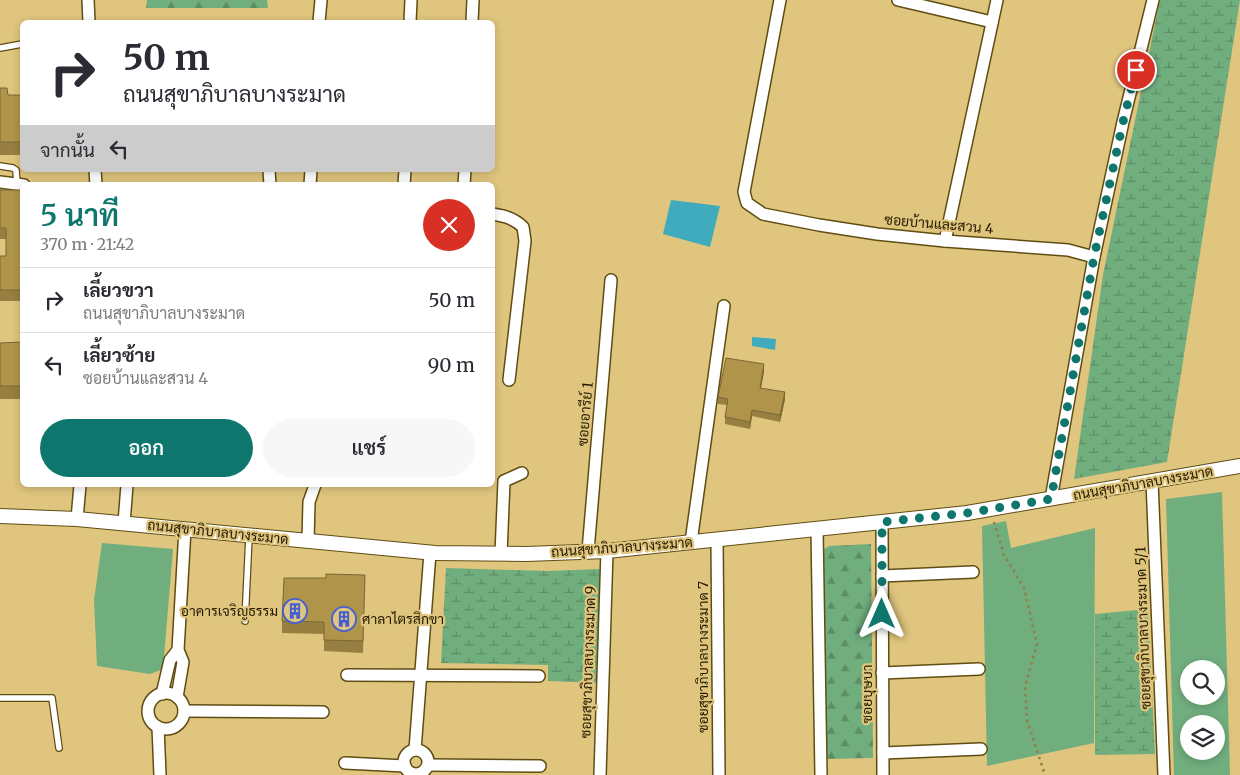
<!DOCTYPE html>
<html lang="th">
<head>
<meta charset="utf-8">
<style>
  body { margin:0; font-family:Merriweather,Sarabun,serif; background:#f7f7f7; color:#2b2b33; height:100vh; display:flex; flex-direction:column; font-size:19px; white-space:nowrap }
  * { box-sizing:border-box; margin:0 }
  p { font-size:16px; color:#7c7c81 }
  .icon { flex:none; width:28px; height:28px; fill:none; stroke:currentColor; stroke-width:2; stroke-linecap:round; stroke-linejoin:round }
  .map { position:relative; flex:1; overflow:hidden }
  .details { position:absolute; left:20px; top:182px; width:475px; height:305px; display:flex; flex-direction:column; background:#fff; border-radius:8px; box-shadow:0 2px 8px #0003 }
  .details>* { flex:none }
  .guide { position:absolute; left:20px; top:20px; width:475px; height:152px; border-radius:8px; box-shadow:0 2px 8px #0003; background:#fff; color:#2b2b33; overflow:hidden }
  .fabs { position:absolute; left:1180px; top:660px; display:grid; gap:10px }
  .fabs a { display:grid; place-items:center; width:45px; height:45px; border-radius:50%; background:#fff; box-shadow:0 2px 8px #0003; font-size:25px }
  .pin { position:absolute; display:grid; place-items:center; width:42px; height:42px; color:#fff; margin:-21px; border:2px solid #fff; border-radius:50%; box-shadow:0 1px 5px #0007 }
  .me { position:absolute; width:55px; margin:-28px; rotate:0deg; stroke-linejoin:round; filter:drop-shadow(0 0 4px #0008) }
  .turn { display:flex; align-items:center; gap:18px; height:105px; padding:0 20px; font-size:22px }
  .turn .icon { width:65px; height:65px; stroke-width:2.5 }
  .turn b { display:block; font-size:35px; line-height:42px }
  .then { display:flex; align-items:center; height:48px; padding:0 20px; background:#0003; gap:10px; font-size:19px }
  .round { display:grid; place-items:center; flex:none; width:52px; height:52px; border-radius:26px; background:#f7f7f7 }
  .head { display:flex; align-items:center; justify-content:space-between; height:85px; padding:0 20px }
  h1 { font-size:30px; font-weight:600; line-height:38px; color:#0f766e }
  .action { display:flex; gap:10px; margin-top:auto; padding:10px 20px }
  .action a { flex:1; height:58px; border-radius:30px; background:#0f766e; color:#fff; font-size:20px; font-weight:600; line-height:58px; text-align:center }
  .action a+a { background:#f7f7f7; color:#2b2b33 }
  ul { padding:0; list-style:none }
  li { display:flex; align-items:center; gap:15px; height:65px; padding:0 20px; border-top:1px solid #e1e1e2 }
  li div { flex:1 }
  li b { display:block; font-size:19px }
  li em { font-style:normal }
  .map>svg:first-child { display:block }
  .grass { fill:#71ae7e; fill-rule:evenodd }
  .forest { fill:url(#forest-firs) }
  .wetland { fill:url(#wetland-marsh) }
  .water { fill:#40abbd }
  .lines { fill:none; stroke-linecap:round; stroke-linejoin:round }
  .service-casing { stroke:#5f4d13; stroke-width:8 }
  .minor-casing { stroke:#5f4d13; stroke-width:14 }
  .tertiary-casing { stroke:#5f4d13; stroke-width:16 }
  .path { stroke:#907d48; stroke-width:2.5; stroke-dasharray:2.5 4; stroke-linecap:butt }
  .service { stroke:#fff; stroke-width:5.5 }
  .minor { stroke:#fff; stroke-width:11 }
  .tertiary { stroke:#fff; stroke-width:14 }
  .wall { fill:#967f40 }
  .shaded-wall { fill:#7a6834 }
  .building { fill:#af944a; stroke:#7a6834 }
  .route { stroke:#0f766e; stroke-width:9; stroke-dasharray:0 16.2 }
  .labels { text-anchor:middle; stroke-width:4.5; stroke-linejoin:round; paint-order:stroke }
  .street-label { font-size:14px; fill:#241a00; stroke:#dfc57d }
  .poi-label { font-size:14px; fill:#241a00; stroke:#dfc57d; text-anchor:end }
</style>
</head>
<body>
<div class="map">
<svg width="1240" height="775" viewBox="0 0 1240 775">
  <defs>
    <pattern id="forest-firs" width="22" height="20" patternUnits="userSpaceOnUse" patternTransform="scale(1.25)"><rect width="22" height="20" fill="#71ae7e"/><path d="M5 1l3.5 6h-7zM16 11l3.5 6h-7z" fill="#5d8d65"/></pattern>
    <pattern id="wetland-marsh" width="20" height="14" patternUnits="userSpaceOnUse" patternTransform="scale(1.25)"><rect width="20" height="14" fill="#71ae7e"/><path d="M1 5h8M5 5V1M11 12h8M15 12V8" fill="none" stroke="#5d8d65"/></pattern>
  </defs>
  <rect width="100%" height="100%" fill="#dfc57d"/>
  <g class="grass">
    <path d="M1222,492L1230,775H1174L1166,499ZM1189,669H1216V696H1189ZM1189,724H1216V751H1189Z"/>
    <polygon points="1006,521 1011,548 1095,528 1094,743 987,766 982,526"/>
    <polygon points="102,543 173,549 163,669 150,674 97,666 94,600"/>
  </g>
  <g class="forest">
    <polygon points="147,0 267,0 268,8 146,8"/>
    <polygon points="871,544 873,758 827,759 823,550 829,546"/>
  </g>
  <g class="wetland">
    <polygon points="1160,0 1240,0 1167,462 1074,479 1103,275"/>
    <polygon points="446,568 548,571 600,569 599,683 548,681 548,665 441,663"/>
    <polygon points="1148,609 1155,754 1095,755 1095,614"/>
  </g>
  <g class="water">
    <polygon points="671,200 720,206 710,247 663,234"/>
    <polygon points="752,337 776,339 775,350 752,346"/>
  </g>
  <g class="lines">
    <defs>
      <g id="service">
        <polyline points="0,48 22,44"/>
        <polyline points="0,166 13,168 16,170 17,184"/>
        <polyline points="245,621 249,536"/>
        <polyline points="0,698 52,698 59,748"/>
      </g>
      <g id="minor">
        <polyline points="88,0 89,22"/>
        <polyline points="780,0 744,192 747,203 763,214 819,225 877,234 945,241 1068,250 1094,257 1051,499"/>
        <polyline points="898,0 992,22"/>
        <polyline points="319,22 321,0"/>
        <polyline points="410,22 411,0"/>
        <polyline points="472,22 473,0"/>
        <polyline points="95,170 96,185"/>
        <polyline points="269,170 270,185"/>
        <polyline points="0,182 24,185"/>
        <polyline points="310,185 311,170"/>
        <polyline points="404,185 405,170"/>
        <polyline points="464,185 465,170"/>
        <path d="M492,214C505,216 513,218 523,227L525,241L509,380"/>
        <polyline points="945,241 997,0"/>
        <polyline points="1094,257 1123,122 1153,0"/>
        <polyline points="1152,481 1164,775"/>
        <polyline points="77,519 80,485"/>
        <polyline points="882,522 883,775"/>
        <polyline points="124,523 127,485"/>
        <polyline points="817,529 821,775"/>
        <polyline points="717,540 719,775"/>
        <polyline points="308,541 309,502 315,485"/>
        <polyline points="691,542 724,306"/>
        <polyline points="588,551 611,280"/>
        <polyline points="501,554 504,481 522,473"/>
        <polyline points="882,576 973,572"/>
        <polyline points="882,673 979,669"/>
        <polyline points="347,675 539,676"/>
        <circle cx="166" cy="711" r="18"/>
        <polyline points="162,694 170,660 178,650"/>
        <polyline points="177,697 183,662 178,650 185,529"/>
        <polyline points="184,711 323,712"/>
        <polyline points="158,727 160,775"/>
        <circle cx="416" cy="762" r="12"/>
        <polyline points="415,750 430,553"/>
        <polyline points="883,753 981,749"/>
        <polyline points="345,763 405,766"/>
        <polyline points="428,765 540,766"/>
        <polyline points="600,775 607,551"/>
      </g>
      <polyline id="tertiary" points="0,516 77,519 435,553 526,554 607,551 967,513 1240,466"/>
    </defs>
    <use href="#service" class="service-casing"/>
    <use href="#minor" class="minor-casing"/>
    <use href="#tertiary" class="tertiary-casing"/>
    <polyline class="path" points="994,522 1004,555 1024,588 1037,644 1025,686 1027,720 1045,775"/>
    <use href="#service" class="service"/>
    <use href="#minor" class="minor"/>
    <use href="#tertiary" class="tertiary"/>
  </g>
  <g class="wall">
    <polygon points="0,88 8,95 22,95 22,155 0,155"/>
    <polygon points="0,190 22,190 22,301 0,301 0,256 6,256 6,239 0,239"/>
    <polygon points="22,342 22,399 0,399 0,343"/>
    <polygon points="764,371 761,388 785,399 780,422 752,416 750,429 725,424 725,417 727,405 718,404 718,397"/>
    <polygon points="365,575 363,653 324,651 324,634 282,633 282,621 326,578"/>
  </g>
  <g class="shaded-wall">
    <polygon points="764,364 764,371 760,394 760,388"/>
    <polygon points="785,392 785,399 780,422 780,415"/>
    <polygon points="752,410 752,416 750,429 750,422"/>
  </g>
  <g class="building">
    <polygon points="0,88 7,88 8,95 22,95 22,142 0,142"/>
    <polygon points="0,190 22,190 22,290 0,290 0,256 6,256 6,228 0,228"/>
    <polygon points="22,342 22,386 0,386 0,343"/>
    <polygon points="726,358 764,364 760,388 785,392 780,415 752,410 750,422 725,417 728,399 718,397"/>
    <polygon points="326,574 365,575 363,641 324,640 324,622 282,621 284,578 326,578"/>
  </g>
  <g class="lines">
    <polyline class="route" points="882,614 882,522 967,513 1051,499 1094,257 1123,122 1136,70"/>
  </g>
  <defs>
    <symbol id="building-ring" viewBox="-11 -11 22 22"><circle r="9.5" fill="#dfc57d" stroke="#465fd2" stroke-width="1.5"/><path d="M-4-6H4V6H1V3H-1V6H-4ZM-2.5-4.3h1.7v1.8h-1.7ZM.8-4.3h1.7v1.8H.8ZM-2.5-1h1.7V.8h-1.7ZM.8-1h1.7V.8H.8Z" fill="#465fd2"/></symbol>
  </defs>
  <g fill-rule="evenodd">
    <use href="#building-ring" x="281" y="597" width="28" height="28"/>
    <use href="#building-ring" x="330" y="605" width="28" height="28"/>
  </g>
  <g class="labels">
    <g class="street-label">
      <text transform="translate(939 224) rotate(5)" y="5">ซอยบ้านและสวน 4</text>
      <text transform="translate(585 414) rotate(-85)" y="5">ซอยอารีย์ 1</text>
      <text transform="translate(1143 483) rotate(-10)" y="5">ถนนสุขาภิบาลบางระมาด</text>
      <text transform="translate(218 532) rotate(6)" y="5">ถนนสุขาภิบาลบางระมาด</text>
      <text transform="translate(622 547) rotate(-4)" y="5">ถนนสุขาภิบาลบางระมาด</text>
      <text transform="translate(1143 628) rotate(-92)" y="5">ซอยสุขาภิบาลบางระมาด 5/1</text>
      <text transform="translate(703 657) rotate(-90)" y="5">ซอยสุขาภิบาลบางระมาด 7</text>
      <text transform="translate(588 662) rotate(-88)" y="5">ซอยสุขาภิบาลบางระมาด 9</text>
      <text transform="translate(867 694) rotate(-90)" y="5">ซอยบุษบา</text>
    </g>
    <g class="poi-label">
      <text x="278" y="616">อาคารเจริญธรรม</text>
      <text x="362" y="624" text-anchor="start">ศาลาไตรสิกขา</text>
    </g>
  </g>
</svg>
<div class="fabs">
<a><svg class="icon" aria-label="search" viewBox="0 0 24 24"><circle cx="10" cy="10" r="6"/><path d="M15 15l6 6"/></svg></a>
<a><svg class="icon" aria-label="layers" viewBox="0 0 24 24"><path d="M12 4l9 5-9 5-9-5zM3 14l9 5 9-5"/></svg></a>
</div>
<div class="pin" style="left:1136px;top:70px;background:#d93025"><svg class="icon" aria-label="arrive" viewBox="0 0 24 24"><path d="M6 21V4h12l-3 4 3 4H6"/></svg></div>
<svg class="me" style="left:882px;top:614px" viewBox="-20 -20 40 40"><path d="M0-17L14 15 0 8-14 15z" fill="#0f766e" stroke="#fff" stroke-width="4"/></svg>
<div class="guide">
<div class="turn"><svg class="icon" aria-label="right" viewBox="0 0 24 24"><path d="M7 20v-9h11M14 6l5 5-5 5"/></svg><div><b>50 m</b>ถนนสุขาภิบาลบางระมาด</div></div>
<div class="then">จากนั้น<svg class="icon" aria-label="left" viewBox="0 0 24 24"><path d="M17 20v-9H6M10 6l-5 5 5 5"/></svg></div>
</div>
<section class="details">
<div class="head"><div><h1>5 นาที</h1><p>370 m · 21:42</p></div><a class="round" style="background:#d93025;color:#fff"><svg class="icon" aria-label="close" viewBox="0 0 24 24"><path d="M6 6l12 12M18 6L6 18"/></svg></a></div>
<ul>
<li><svg class="icon" aria-label="right" viewBox="0 0 24 24"><path d="M7 20v-9h11M14 6l5 5-5 5"/></svg><div><b>เลี้ยวขวา</b><p>ถนนสุขาภิบาลบางระมาด</p></div><em>50 m</em></li>
<li><svg class="icon" aria-label="left" viewBox="0 0 24 24"><path d="M17 20v-9H6M10 6l-5 5 5 5"/></svg><div><b>เลี้ยวซ้าย</b><p>ซอยบ้านและสวน 4</p></div><em>90 m</em></li>
</ul>
<div class="action"><a>ออก</a><a>แชร์</a></div>
</section>
</div>
</body>
</html>
